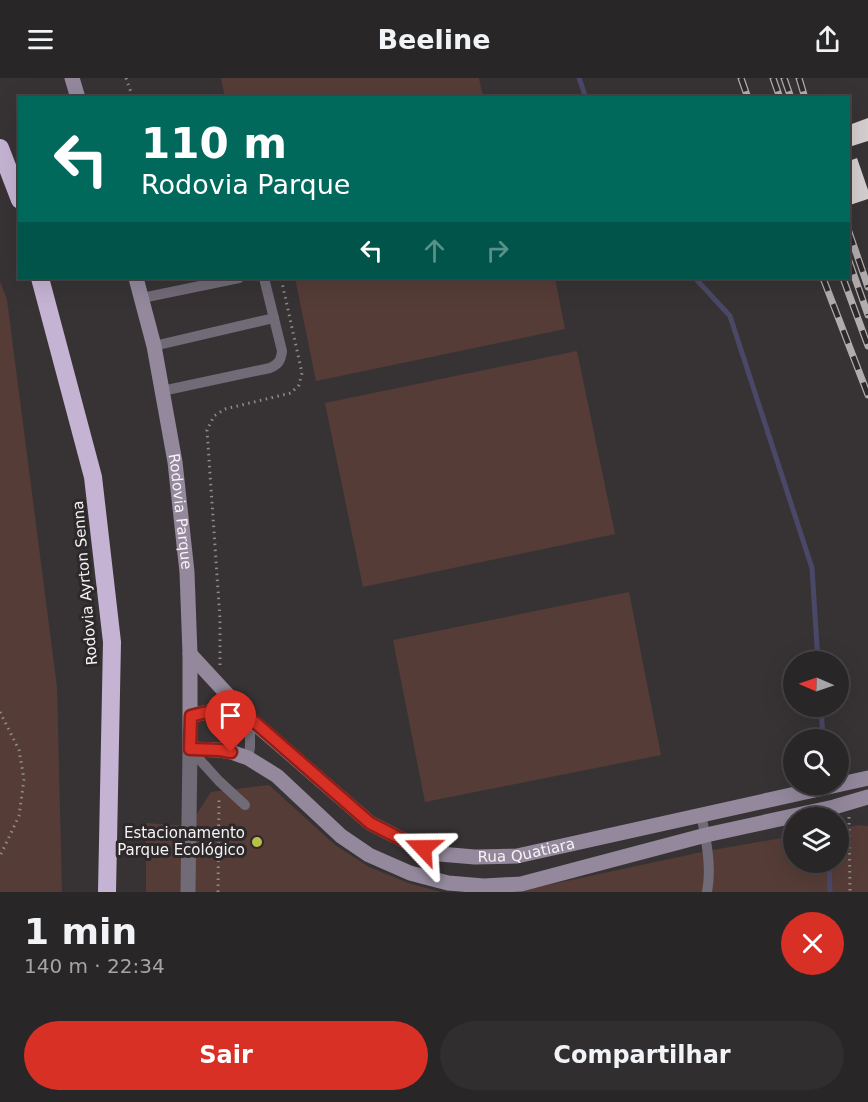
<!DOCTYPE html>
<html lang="pt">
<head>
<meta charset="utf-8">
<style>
  body { margin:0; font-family:"DejaVu Sans",sans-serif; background:#312e30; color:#f1f3f6; height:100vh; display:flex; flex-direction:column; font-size:22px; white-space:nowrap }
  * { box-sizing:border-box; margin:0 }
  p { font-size:20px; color:#a5a5a8 }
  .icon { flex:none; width:33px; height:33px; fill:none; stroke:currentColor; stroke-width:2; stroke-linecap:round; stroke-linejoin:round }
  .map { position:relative; height:814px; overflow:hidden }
  .drawer { display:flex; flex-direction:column; background:#292628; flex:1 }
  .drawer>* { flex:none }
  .guide { position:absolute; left:18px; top:18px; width:832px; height:183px; border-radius:0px; box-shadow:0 6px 24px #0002,0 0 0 2px #454345; background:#00695c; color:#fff; overflow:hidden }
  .needle { width:39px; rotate:272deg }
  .controls { position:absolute; left:783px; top:573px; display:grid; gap:12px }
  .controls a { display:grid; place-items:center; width:66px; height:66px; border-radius:50%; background:#292628; box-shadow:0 6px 24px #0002,0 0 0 2px #454345; font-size:30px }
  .pin { position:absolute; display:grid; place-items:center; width:51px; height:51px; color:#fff; margin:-62px -26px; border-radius:50% 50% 50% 0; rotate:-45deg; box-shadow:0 0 6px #0007 }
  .pin .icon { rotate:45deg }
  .me { position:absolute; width:66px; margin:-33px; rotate:293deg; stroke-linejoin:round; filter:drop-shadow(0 0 4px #0008) }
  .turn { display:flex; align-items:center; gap:21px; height:126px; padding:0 24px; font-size:27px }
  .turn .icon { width:78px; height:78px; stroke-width:2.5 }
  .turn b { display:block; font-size:42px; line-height:51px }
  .lanes { display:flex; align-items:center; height:57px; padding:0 24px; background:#0003; justify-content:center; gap:30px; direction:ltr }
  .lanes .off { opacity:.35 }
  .round { display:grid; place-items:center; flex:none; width:63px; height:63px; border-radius:32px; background:#312e30 }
  .head { display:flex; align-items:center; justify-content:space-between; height:102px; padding:0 24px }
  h1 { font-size:36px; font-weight:700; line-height:45px }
  .button { display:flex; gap:12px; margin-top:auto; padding:12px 24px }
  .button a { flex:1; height:69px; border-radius:36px; background:#d93025; color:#fff; font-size:24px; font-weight:700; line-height:69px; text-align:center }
  .button a+a { background:#312e30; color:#f1f3f6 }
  header { display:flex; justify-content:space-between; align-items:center; height:78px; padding:0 24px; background:#292628; font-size:27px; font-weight:700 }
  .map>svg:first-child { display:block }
  .green { fill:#553c37 }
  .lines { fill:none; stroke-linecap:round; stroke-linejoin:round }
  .stream { stroke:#494967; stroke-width:5 }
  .building { fill:#d5cecf }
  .path { stroke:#8f8b8d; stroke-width:3; stroke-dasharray:1.5 4.5; stroke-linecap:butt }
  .lane { stroke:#716a77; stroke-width:10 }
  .street { stroke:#716a77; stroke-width:15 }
  .secondary { stroke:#93889c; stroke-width:15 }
  .highway { stroke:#c5b3d3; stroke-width:18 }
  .rail-casing { stroke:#b1adaf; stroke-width:7 }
  .rail { stroke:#2d292b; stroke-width:4.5; stroke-dasharray:14; stroke-linecap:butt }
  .route-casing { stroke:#8d1f18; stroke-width:15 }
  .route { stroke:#d93025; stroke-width:10 }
  .poi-dot { fill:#bac045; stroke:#2d292b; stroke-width:2 }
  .labels { text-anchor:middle; stroke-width:6; stroke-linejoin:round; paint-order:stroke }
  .street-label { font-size:15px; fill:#f6f3f5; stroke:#2d292b }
  .poi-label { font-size:15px; fill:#f6f3f5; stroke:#2d292b; text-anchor:end }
</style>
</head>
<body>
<header><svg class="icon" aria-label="menu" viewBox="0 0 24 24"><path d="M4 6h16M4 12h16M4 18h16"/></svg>Beeline<svg class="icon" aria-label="share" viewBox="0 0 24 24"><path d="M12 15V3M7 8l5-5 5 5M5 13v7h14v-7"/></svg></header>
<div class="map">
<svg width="868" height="814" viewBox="0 0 868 814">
  <rect width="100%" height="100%" fill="#373335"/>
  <g class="green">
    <polygon points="221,0 479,0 483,19 225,19"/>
    <polygon points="295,200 555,200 565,251 316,303"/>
    <polygon points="0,203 7,222 57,609 62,814 0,814"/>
    <polygon points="577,273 615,456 363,509 325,325"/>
    <polygon points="629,514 661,677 425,724 393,562"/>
    <polygon points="269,707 335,767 369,789 411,806 441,814 146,814 146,745 189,748 211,714"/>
    <polygon points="859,747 868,748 868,814 515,814 707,773 793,758 794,784 838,784 839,751"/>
  </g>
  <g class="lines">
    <g class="stream">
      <polyline points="579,0 586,20"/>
      <polyline points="695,200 730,238 812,490 818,584"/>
      <polyline points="821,628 823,662"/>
      <polyline points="829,784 830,814"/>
    </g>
  </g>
  <g class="building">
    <polygon points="868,40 868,63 849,69 849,47"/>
    <polygon points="857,80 868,112 868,121 850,127 849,83"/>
  </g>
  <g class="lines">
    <g class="path">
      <polyline points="126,0 133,20"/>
      <polyline points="220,587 220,541 207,352 214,338 225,331 291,315 299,307 302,295 281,200"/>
      <polyline points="0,634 19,672 24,701 19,738 0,778"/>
      <polyline points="849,739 850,814"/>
      <polyline points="218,814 219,720"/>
    </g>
    <g class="lane">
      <polyline points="142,220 239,200"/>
      <polyline points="154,268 274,240"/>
      <path d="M162,313L270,290C279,286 281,282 282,273L264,200"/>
      <polyline points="190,671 219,703 245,727"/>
      <polyline points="248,680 250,669 250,641"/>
      <path d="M701,736C706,761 712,789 707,814"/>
    </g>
    <polyline class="street" points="188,814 190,671"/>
    <g class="secondary">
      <polyline points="72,0 78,20"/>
      <path id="s1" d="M136,200L154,268L175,384L187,494L190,576V671L220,672L231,674L248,680L277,698L341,758L369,777L410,795L448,805L484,808L521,806L706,757L834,729L868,719"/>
      <path id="s2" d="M190,576L250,641L370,745L407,764L439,776L475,779L517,778L868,700"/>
      <path d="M191,638C209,633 224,630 243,634"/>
    </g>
    <g class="highway">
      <polyline points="0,70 20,122"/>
      <polyline points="40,200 93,399 112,564 107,814"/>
    </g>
    <defs>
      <g id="rail">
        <polyline points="741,0 748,20"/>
        <polyline points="773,0 780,20"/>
        <polyline points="784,0 791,20"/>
        <polyline points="799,0 805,20"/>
        <polyline points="849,154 868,209"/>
        <polyline points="849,183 868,237"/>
        <polyline points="823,200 868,317"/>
        <polyline points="843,200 868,268"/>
      </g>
    </defs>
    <use href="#rail" class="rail-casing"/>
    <use href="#rail" class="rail"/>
  </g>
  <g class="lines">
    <defs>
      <path id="route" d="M231,674L220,672L190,671L191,638C209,633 224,630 243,634L370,745L407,764L423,770"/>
    </defs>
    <use href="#route" class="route-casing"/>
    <use href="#route" class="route"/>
  </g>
  <circle class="poi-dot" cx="257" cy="764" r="6"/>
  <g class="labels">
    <g class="street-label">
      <text dy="5" stroke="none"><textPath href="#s1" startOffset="238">Rodovia Parque</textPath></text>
      <text transform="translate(85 505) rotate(-95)" y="5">Rodovia Ayrton Senna</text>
      <text dy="5" stroke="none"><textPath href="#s2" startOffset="411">Rua Quatiara</textPath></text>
    </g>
    <g class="poi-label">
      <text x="245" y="760">Estacionamento<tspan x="245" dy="17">Parque Ecológico</tspan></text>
    </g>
  </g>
</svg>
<div class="controls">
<a><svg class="needle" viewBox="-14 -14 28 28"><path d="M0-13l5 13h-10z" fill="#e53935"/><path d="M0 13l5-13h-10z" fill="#a5a5a8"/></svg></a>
<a><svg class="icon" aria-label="search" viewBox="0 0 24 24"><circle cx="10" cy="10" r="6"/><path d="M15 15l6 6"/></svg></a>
<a><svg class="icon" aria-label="layers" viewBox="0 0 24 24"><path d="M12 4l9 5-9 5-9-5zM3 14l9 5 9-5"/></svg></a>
</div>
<div class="pin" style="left:231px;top:674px;background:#d93025"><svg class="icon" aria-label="arrive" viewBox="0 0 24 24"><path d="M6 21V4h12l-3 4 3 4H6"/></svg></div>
<svg class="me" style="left:423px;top:770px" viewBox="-20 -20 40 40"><path d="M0-17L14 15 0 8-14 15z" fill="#d93025" stroke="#fff" stroke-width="4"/></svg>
<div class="guide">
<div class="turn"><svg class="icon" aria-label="left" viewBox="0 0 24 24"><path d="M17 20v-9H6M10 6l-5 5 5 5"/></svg><div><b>110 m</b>Rodovia Parque</div></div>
<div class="lanes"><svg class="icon" aria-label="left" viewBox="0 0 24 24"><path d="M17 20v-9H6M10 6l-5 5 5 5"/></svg><svg class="icon off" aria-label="ahead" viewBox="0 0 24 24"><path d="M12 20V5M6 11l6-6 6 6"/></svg><svg class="icon off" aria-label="right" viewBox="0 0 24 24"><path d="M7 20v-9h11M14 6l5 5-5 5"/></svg></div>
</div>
</div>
<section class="drawer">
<div class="head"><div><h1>1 min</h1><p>140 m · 22:34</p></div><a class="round" style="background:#d93025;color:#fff"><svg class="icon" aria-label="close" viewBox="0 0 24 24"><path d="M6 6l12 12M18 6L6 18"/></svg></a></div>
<div class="button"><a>Sair</a><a>Compartilhar</a></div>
</section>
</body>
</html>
